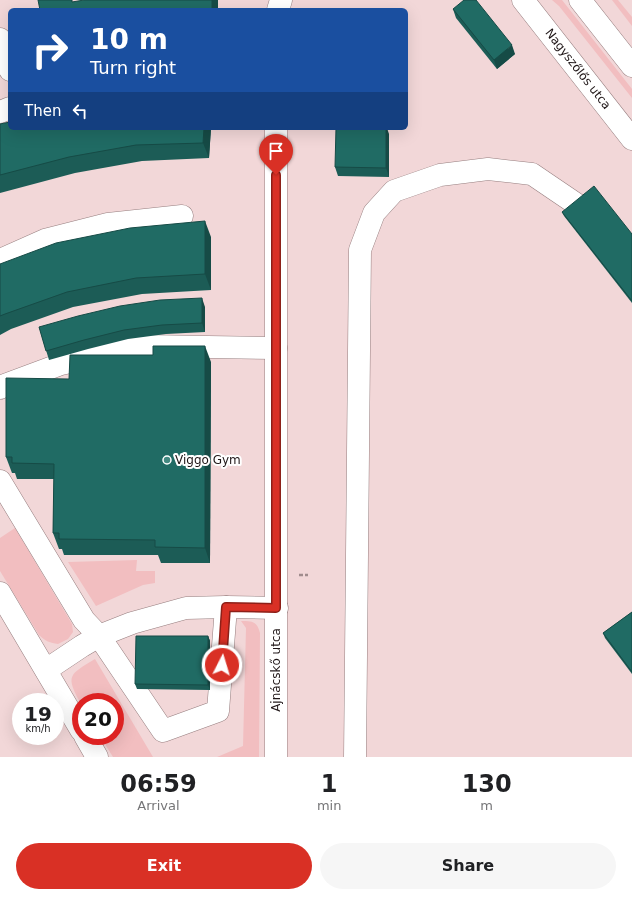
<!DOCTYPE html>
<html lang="en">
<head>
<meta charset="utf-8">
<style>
  body { margin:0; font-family:"DejaVu Sans",sans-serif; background:#f6f6f6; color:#202124; height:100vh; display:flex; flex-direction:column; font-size:15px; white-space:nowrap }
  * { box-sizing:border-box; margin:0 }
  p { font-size:13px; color:#757577 }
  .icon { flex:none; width:22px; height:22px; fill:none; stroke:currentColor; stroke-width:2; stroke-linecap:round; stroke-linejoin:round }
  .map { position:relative; height:757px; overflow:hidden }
  .sheet { display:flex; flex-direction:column; background:#fff; flex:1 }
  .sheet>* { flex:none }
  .banner { position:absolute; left:8px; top:8px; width:400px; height:122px; border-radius:6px; box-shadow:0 4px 16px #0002; background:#1a4fa0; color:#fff; overflow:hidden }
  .speed { position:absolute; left:12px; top:693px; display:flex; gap:8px; font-size:20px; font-weight:700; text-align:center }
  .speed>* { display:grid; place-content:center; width:52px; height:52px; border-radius:50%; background:#fff; box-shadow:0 4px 16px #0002; line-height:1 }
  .speed small { font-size:10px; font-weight:400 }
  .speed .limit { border:6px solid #d22; background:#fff; color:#111 }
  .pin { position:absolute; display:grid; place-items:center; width:34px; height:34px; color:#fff; margin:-41px -17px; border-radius:50% 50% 50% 0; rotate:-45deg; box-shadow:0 0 4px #0007 }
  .pin .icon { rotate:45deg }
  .me { position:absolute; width:44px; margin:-22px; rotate:5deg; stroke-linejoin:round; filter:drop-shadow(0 0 3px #0008) }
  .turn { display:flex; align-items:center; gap:14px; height:84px; padding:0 16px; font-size:18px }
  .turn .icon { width:52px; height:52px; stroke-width:2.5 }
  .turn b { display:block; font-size:28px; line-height:34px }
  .then { display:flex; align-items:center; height:38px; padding:0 16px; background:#0003; gap:8px; font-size:15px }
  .eta { display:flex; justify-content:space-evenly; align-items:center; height:68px; text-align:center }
  .eta b { font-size:24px; font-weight:800; line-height:28px }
  .cta { display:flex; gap:8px; margin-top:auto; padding:8px 16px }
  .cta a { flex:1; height:46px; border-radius:24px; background:#d93025; color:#fff; font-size:16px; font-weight:800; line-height:46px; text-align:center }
  .cta a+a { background:#f6f6f6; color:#202124 }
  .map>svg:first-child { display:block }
  .green { fill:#f2bec0 }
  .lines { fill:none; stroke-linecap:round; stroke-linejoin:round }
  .minor-casing { stroke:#967e7f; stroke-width:23 }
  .major-casing { stroke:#967e7f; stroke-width:23 }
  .path { stroke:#a08c8d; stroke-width:2.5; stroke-dasharray:4 2; stroke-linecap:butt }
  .minor { stroke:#fff; stroke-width:22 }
  .major { stroke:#fff; stroke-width:22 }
  .wall { fill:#1c5c56 }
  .shaded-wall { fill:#164b46 }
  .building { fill:#206b64; stroke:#164b46 }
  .route-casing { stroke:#8d1f18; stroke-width:10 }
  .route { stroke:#d93025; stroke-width:7 }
  .poi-dot { fill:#438981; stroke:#fff; stroke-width:1.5 }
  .labels { text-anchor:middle; stroke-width:4; stroke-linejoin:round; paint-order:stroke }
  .street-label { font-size:12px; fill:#1f1617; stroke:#fff }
  .poi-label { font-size:12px; fill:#1f1617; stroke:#fff; text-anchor:start }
</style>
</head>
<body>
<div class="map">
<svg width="632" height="757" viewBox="0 0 632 757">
  <rect width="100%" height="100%" fill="#f2d7d8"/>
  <g class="green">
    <polygon points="552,0 562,0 632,89 632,98 559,6"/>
    <polygon points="612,0 618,0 632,17 632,26"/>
    <path d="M15,528L72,624L73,632L68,639L58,644C50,643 45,641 39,635L0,571V538Z"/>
    <polygon points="137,560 136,571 155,571 155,583 143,585 96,606 68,562"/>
    <path d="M241,621C252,621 257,621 260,633L259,757H217L243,746L246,628Z"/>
    <path d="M95,659L153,757H113L100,736H115V702H81V704C65,675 69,675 95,659Z"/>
  </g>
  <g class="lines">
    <defs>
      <g id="minor">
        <polyline points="278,10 281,0"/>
        <polyline points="0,39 10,70"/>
        <polyline points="0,112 10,108"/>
        <polyline points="276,128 276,757"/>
        <polyline points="0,260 45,240 108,224 182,216"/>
        <polyline points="0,388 2,386 61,364 143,346 276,348"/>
        <polyline points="0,481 84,620 99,636 163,731 218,711 226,607"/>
        <polyline points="0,593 81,730"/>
        <polyline points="46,670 82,646 99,636 132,623 186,608 226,607 277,608"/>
        <polyline points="85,736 97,757"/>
        <polyline points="355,757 360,250 374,213 394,191 440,175 488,169 532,174 588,212 632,268"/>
      </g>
      <g id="major">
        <polyline points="523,0 632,139"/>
        <polyline points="580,0 632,66"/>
      </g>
    </defs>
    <use href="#minor" class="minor-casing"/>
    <use href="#major" class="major-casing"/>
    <polyline class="path" points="299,575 308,575"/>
    <use href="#minor" class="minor"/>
    <use href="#major" class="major"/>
  </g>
  <g class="wall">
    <polygon points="453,9 515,54 497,69 456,18"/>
    <polygon points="0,124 211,128 209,158 142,161 75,173 0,193"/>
    <polygon points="389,134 389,177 338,176 335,167"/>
    <polygon points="562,212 632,234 632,303 564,216"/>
    <polygon points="211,237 211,290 142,294 73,307 11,329 0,335 0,264"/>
    <polygon points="205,307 205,332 166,334 128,339 88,349 49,360 39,327"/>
    <polygon points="211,362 210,563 161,563 158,555 64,555 62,549 59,549 53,533 54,479 17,479 15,473 12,473 6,457 69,379"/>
    <polygon points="632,612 632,674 605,638 603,633"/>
    <polygon points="208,636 210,641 210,690 137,689 135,684"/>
  </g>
  <g class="shaded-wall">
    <rect x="212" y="0" width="6" height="10"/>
    <polygon points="512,45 515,54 497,69 494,60"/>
    <polygon points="204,128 211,128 209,158 203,143"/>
    <polygon points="386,128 387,128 389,134 389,177 386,168"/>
    <polygon points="205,221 211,237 211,290 205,274"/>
    <polygon points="202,298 205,307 205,332 202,323"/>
    <polygon points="205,346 211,362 210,563 205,548"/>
    <polygon points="208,636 210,641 210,690 208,685"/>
  </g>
  <g class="building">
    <polygon points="38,0 72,0 72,2 84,0 212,0 212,10 40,10"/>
    <polygon points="464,0 476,0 512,45 494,60 453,9"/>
    <polygon points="10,122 10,128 204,128 203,143 136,145 69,157 0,175 0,124"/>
    <polygon points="336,128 386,128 386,168 335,167"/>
    <polygon points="594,186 632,234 632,301 562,212"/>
    <polygon points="205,221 205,274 136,278 67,292 5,314 0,316 0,264 56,243 130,228"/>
    <polygon points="202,298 202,323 162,325 124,330 84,340 46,351 39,327 78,316 120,306 160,300"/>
    <polygon points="153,346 205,346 205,548 155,547 155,540 59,539 59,533 53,533 54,464 12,463 12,457 6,457 6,378 69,379 70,355 153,355"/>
    <polygon points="632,612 632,672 603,633"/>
    <polygon points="136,636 208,636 208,685 135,684"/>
  </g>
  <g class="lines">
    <defs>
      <polyline id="route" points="222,665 226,607 276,608 276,175"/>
    </defs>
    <use href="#route" class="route-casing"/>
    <use href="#route" class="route"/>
  </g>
  <circle class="poi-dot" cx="167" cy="460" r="4"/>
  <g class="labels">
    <g class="street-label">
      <text transform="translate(578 69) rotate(52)" y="4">Nagyszőlős utca</text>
      <text transform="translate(276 670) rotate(-90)" y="4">Ajnácskő utca</text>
    </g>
    <g class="poi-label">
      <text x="175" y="464">Viggo Gym</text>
    </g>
  </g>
</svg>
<div class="speed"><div>19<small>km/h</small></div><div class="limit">20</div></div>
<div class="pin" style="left:276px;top:175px;background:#d93025"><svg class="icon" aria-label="arrive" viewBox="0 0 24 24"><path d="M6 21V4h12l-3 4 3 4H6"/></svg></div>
<svg class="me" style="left:222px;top:665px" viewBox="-20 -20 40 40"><circle r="17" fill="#d93025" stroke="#fff" stroke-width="3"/><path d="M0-11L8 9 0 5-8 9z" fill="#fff"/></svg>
<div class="banner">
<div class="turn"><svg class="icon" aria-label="right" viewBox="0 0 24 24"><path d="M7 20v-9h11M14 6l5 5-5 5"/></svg><div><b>10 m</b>Turn right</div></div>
<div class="then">Then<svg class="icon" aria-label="left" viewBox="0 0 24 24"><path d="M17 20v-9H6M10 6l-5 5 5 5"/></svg></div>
</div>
</div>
<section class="sheet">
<div class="eta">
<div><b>06:59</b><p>Arrival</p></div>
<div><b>1</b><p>min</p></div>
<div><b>130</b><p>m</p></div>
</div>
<div class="cta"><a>Exit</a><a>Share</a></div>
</section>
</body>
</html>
